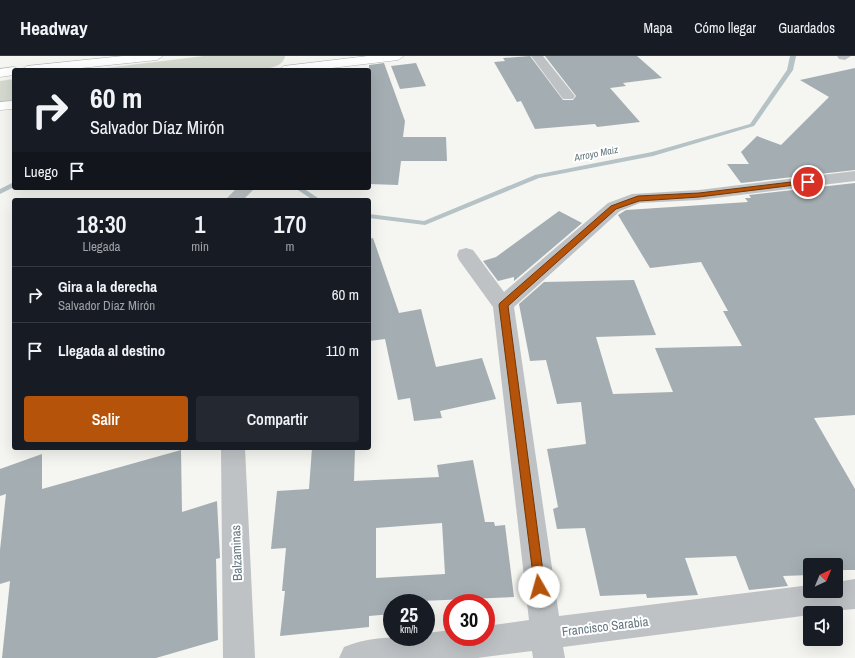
<!DOCTYPE html>
<html lang="es">
<head>
<meta charset="utf-8">
<style>
  body { margin:0; font-family:"Archivo Narrow",sans-serif; background:#242831; color:#f1f3f6; height:100vh; display:flex; flex-direction:column; font-size:15px; white-space:nowrap }
  * { box-sizing:border-box; margin:0 }
  p { font-size:13px; color:#9ea1a6 }
  .icon { flex:none; width:22px; height:22px; fill:none; stroke:currentColor; stroke-width:2; stroke-linecap:round; stroke-linejoin:round }
  .map { position:relative; flex:1; overflow:hidden }
  .drawer { position:absolute; left:12px; top:142px; width:359px; height:252px; display:flex; flex-direction:column; background:#171b24; border-radius:4px; box-shadow:0 4px 16px #0002 }
  .drawer>* { flex:none }
  .banner { position:absolute; left:12px; top:12px; width:359px; height:122px; border-radius:4px; box-shadow:0 4px 16px #0002; background:#171b24; color:#f1f3f6; overflow:hidden }
  .needle { width:26px; rotate:44deg }
  .tools { position:absolute; left:803px; top:502px; display:grid; gap:8px }
  .tools a { display:grid; place-items:center; width:40px; height:40px; border-radius:4px; background:#171b24; box-shadow:0 4px 16px #0002; font-size:20px }
  .speed { position:absolute; left:383px; top:538px; display:flex; gap:8px; font-size:20px; font-weight:700; text-align:center }
  .speed>* { display:grid; place-content:center; width:52px; height:52px; border-radius:50%; background:#171b24; box-shadow:0 4px 16px #0002; line-height:1 }
  .speed small { font-size:10px; font-weight:400 }
  .speed .limit { border:6px solid #d22; background:#fff; color:#111 }
  .pin { position:absolute; display:grid; place-items:center; width:34px; height:34px; color:#fff; margin:-17px; border:2px solid #fff; border-radius:50%; box-shadow:0 1px 4px #0007 }
  .me { position:absolute; width:44px; margin:-22px; rotate:353deg; stroke-linejoin:round; filter:drop-shadow(0 0 3px #0008) }
  .turn { display:flex; align-items:center; gap:14px; height:84px; padding:0 12px; font-size:18px }
  .turn .icon { width:52px; height:52px; stroke-width:2.5 }
  .turn b { display:block; font-size:28px; line-height:34px }
  .then { display:flex; align-items:center; height:38px; padding:0 12px; background:#0003; gap:8px; font-size:15px }
  .eta { display:flex; justify-content:space-evenly; align-items:center; height:68px; text-align:center }
  .eta b { font-size:24px; font-weight:600; line-height:28px }
  .primary-button { display:flex; gap:8px; margin-top:auto; padding:8px 12px }
  .primary-button a { flex:1; height:46px; border-radius:4px; background:#b45309; color:#fff; font-size:16px; font-weight:600; line-height:46px; text-align:center }
  .primary-button a+a { background:#242831; color:#f1f3f6 }
  ul { padding:0; list-style:none }
  li { display:flex; align-items:center; gap:12px; height:56px; padding:0 12px; border-top:1px solid #363941 }
  li div { flex:1 }
  li b { display:block; font-size:15px }
  li em { font-style:normal }
  header { display:flex; align-items:center; gap:24px; box-sizing:border-box; height:56px; padding:0 20px; background:#171b24; border-bottom:1px solid #363941 }
  header strong { font-size:19px }
  nav { display:flex; gap:22px; margin-inline-start:auto; font-size:14px }
  .map>svg:first-child { display:block }
  .green { fill:#d5dad1 }
  .lines { fill:none; stroke-linecap:round; stroke-linejoin:round }
  .stream { fill:#b5c2c6; fill-rule:evenodd }
  .building { fill:#a4aeb2; fill-rule:evenodd }
  .major-casing { stroke:#b1b6b9; stroke-width:1 }
  .minor { fill:#bec2c5; fill-rule:evenodd }
  .major { fill:#fff; fill-rule:evenodd }
  .route { fill:#b45309; stroke:#753606 }
  .labels { text-anchor:middle; stroke-width:4; stroke-linejoin:round; paint-order:stroke }
  .far-water-label { font-size:10px; font-style:italic; fill:#61787f; stroke:#fff }
  .near-street-label { font-size:13px; fill:#657781; stroke:#fff }
</style>
</head>
<body>
<header>
<strong>Headway</strong>
<nav><a>Mapa</a><a>Cómo llegar</a><a>Guardados</a></nav>
</header>
<div class="map">
<svg width="855" height="602" viewBox="0 0 855 602">
  <rect width="100%" height="100%" fill="#f5f5f1"/>
  <g class="green">
    <path d="M204,0H285C283,13 263,13 252,14H89Z"/>
    <polygon points="14,23 14,44 0,46 0,25"/>
  </g>
  <g class="lines">
    <g class="stream">
      <polygon points="790,0 796,0 793,14 754,70 653,100 539,122 425,169 369,162 369,158 424,165 535,119 652,96 750,68 787,14"/>
      <polygon points="14,126 14,131 0,138 0,133"/>
      <polygon points="295,132 303,132 321,144 313,144"/>
    </g>
  </g>
  <g class="building">
    <polygon points="530,0 563,44 573,44 576,40 545,0 637,0 662,22 623,27 626,30 610,32 640,66 597,71 595,68 535,73 521,45 517,46 494,6 505,5 503,2"/>
    <polygon points="384,7 405,65 403,81 446,81 447,105 401,105 398,129 369,128 369,9"/>
    <polygon points="416,7 426,30 400,33 391,10"/>
    <polygon points="855,12 855,114 741,127 727,108 749,108 741,96 757,80 781,89 829,41 800,24"/>
    <polygon points="855,127 855,359 814,362 855,433 855,514 836,514 836,509 810,509 810,516 808,516 810,519 783,520 788,530 749,534 736,500 685,502 698,539 647,542 646,538 600,540 585,472 557,473 553,453 558,451 547,393 586,388 581,346 557,348 546,304 530,305 519,248 544,226 634,224 656,279 596,281 613,338 673,336 655,292 742,290 723,255 728,255 701,206 650,212 618,159 626,154 748,146 745,142 751,142 749,139"/>
    <polygon points="559,155 582,167 514,225 514,221 498,225 483,205 496,201"/>
    <polygon points="373,182 399,257 421,253 436,311 482,302 496,343 440,355 442,362 414,365 410,342 398,344 385,283 369,285 369,183"/>
    <path d="M312,392H355L354,425L439,421L437,409L473,404L485,466H494L495,470L505,469L514,541L421,545V547H392V558L369,560V571L280,580L285,535H282L286,492L271,493L277,435L309,433ZM442,467L445,518L376,522V472Z"/>
    <polygon points="181,394 182,456 217,445 220,502 216,503 218,584 156,602 2,602 10,525 0,528 0,494 6,438 0,440 0,413 42,398 42,433"/>
  </g>
  <g class="lines">
    <defs>
      <g id="major">
        <polygon points="123,0 163,0 157,4 62,14 21,14 27,10"/>
        <polygon points="368,0 404,0 398,4 315,14 278,14 284,10"/>
        <polygon points="14,11 20,14 14,14 14,19 0,21 0,13"/>
        <polygon points="14,45 14,53 0,54 0,46"/>
      </g>
    </defs>
    <use href="#major" class="major-casing"/>
    <g class="minor">
      <polygon points="531,0 543,0 575,40 573,43 563,43"/>
      <polygon points="837,0 851,0 845,4 839,3"/>
      <path d="M855,115V125L699,144L640,147L620,155L514,251L559,560L810,529V535H836V526L855,523V553L810,557V559L563,591L565,602H533L532,595L477,602H339L344,591C369,580 399,581 426,581V577L452,574V581H486V570L529,564L493,251L459,204L457,199L459,194L466,192L473,194L504,236L608,147L632,138L699,134Z"/>
      <polygon points="237,132 255,132 243,144 225,144"/>
      <polygon points="221,392 245,392 255,602 223,602"/>
    </g>
    <use href="#major" class="major"/>
  </g>
  <polygon class="route" points="808,124 811,125 811,127 699,141 639,145 616,153 508,250 545,531 543,535 539,537 535,535 499,249 500,247 611,150 638,140 699,137"/>
  <g class="labels">
    <g class="far-water-label">
      <text transform="translate(596 97) rotate(-11)" y="4">Arroyo Maiz</text>
    </g>
    <g class="near-street-label">
      <text transform="translate(236 497) rotate(-92)" y="5">Balzaminas</text>
      <text transform="translate(605 570) rotate(-7)" y="5">Francisco Sarabia</text>
    </g>
  </g>
</svg>
<div class="tools">
<a><svg class="needle" viewBox="-14 -14 28 28"><path d="M0-13l5 13h-10z" fill="#e53935"/><path d="M0 13l5-13h-10z" fill="#9ea1a6"/></svg></a>
<a><svg class="icon" aria-label="sound" viewBox="0 0 24 24"><path d="M4 9h4l5-4v14l-5-4H4zM17 9q2 3 0 6"/></svg></a>
</div>
<div class="speed"><div>25<small>km/h</small></div><div class="limit">30</div></div>
<div class="pin" style="left:808px;top:126px;background:#d93025"><svg class="icon" aria-label="arrive" viewBox="0 0 24 24"><path d="M6 21V4h12l-3 4 3 4H6"/></svg></div>
<svg class="me" style="left:539px;top:531px" viewBox="-20 -20 40 40"><circle r="19" fill="#fff"/><path d="M0-13L10 11 0 6-10 11z" fill="#b45309"/></svg>
<div class="banner">
<div class="turn"><svg class="icon" aria-label="right" viewBox="0 0 24 24"><path d="M7 20v-9h11M14 6l5 5-5 5"/></svg><div><b>60 m</b>Salvador Díaz Mirón</div></div>
<div class="then">Luego<svg class="icon" aria-label="arrive" viewBox="0 0 24 24"><path d="M6 21V4h12l-3 4 3 4H6"/></svg></div>
</div>
<section class="drawer">
<div class="eta">
<div><b>18:30</b><p>Llegada</p></div>
<div><b>1</b><p>min</p></div>
<div><b>170</b><p>m</p></div>
</div>
<ul>
<li><svg class="icon" aria-label="right" viewBox="0 0 24 24"><path d="M7 20v-9h11M14 6l5 5-5 5"/></svg><div><b>Gira a la derecha</b><p>Salvador Díaz Mirón</p></div><em>60 m</em></li>
<li><svg class="icon" aria-label="arrive" viewBox="0 0 24 24"><path d="M6 21V4h12l-3 4 3 4H6"/></svg><div><b>Llegada al destino</b></div><em>110 m</em></li>
</ul>
<div class="primary-button"><a>Salir</a><a>Compartir</a></div>
</section>
</div>
</body>
</html>
